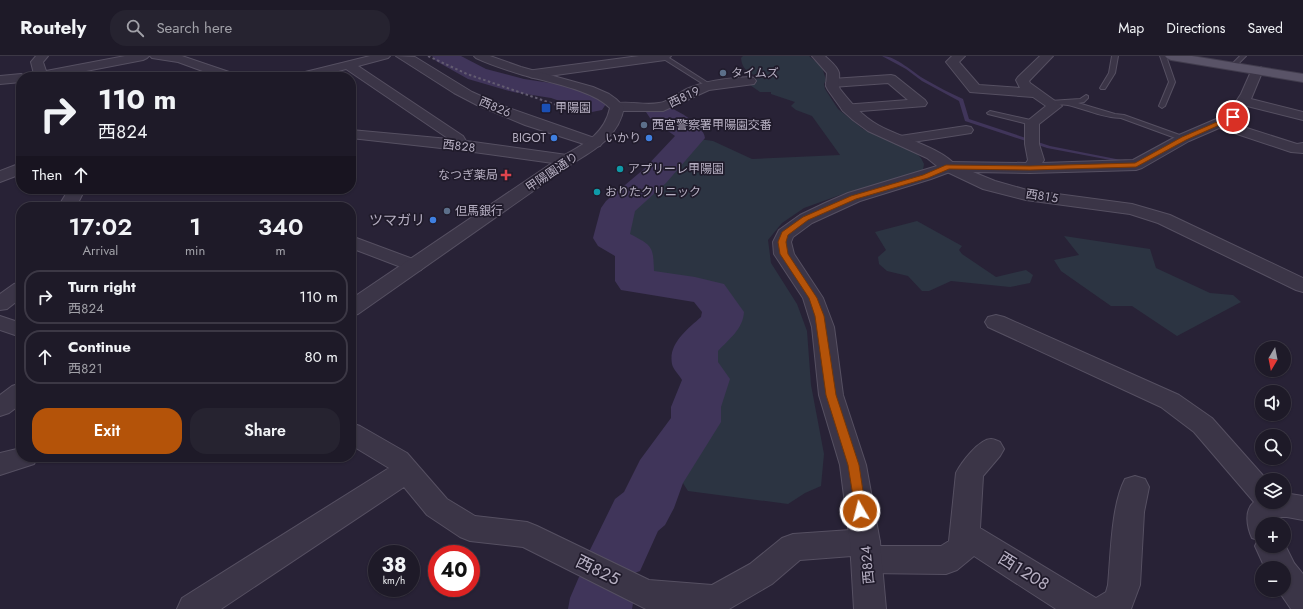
<!DOCTYPE html>
<html lang="en">
<head>
<meta charset="utf-8">
<style>
  body { margin:0; font-family:Jost,"Noto Sans JP",sans-serif; background:#262330; color:#f1f3f6; height:100vh; display:flex; flex-direction:column; font-size:15px; white-space:nowrap }
  * { box-sizing:border-box; margin:0 }
  p { font-size:13px; color:#a1a1a8 }
  .icon { flex:none; width:22px; height:22px; fill:none; stroke:currentColor; stroke-width:2; stroke-linecap:round; stroke-linejoin:round }
  .map { position:relative; flex:1; overflow:hidden }
  .panel { position:absolute; left:16px; top:146px; width:340px; height:260px; display:flex; flex-direction:column; background:#1e1a28; border-radius:16px; box-shadow:0 1px 3px #0004,0 0 0 1px #3c3845 }
  .panel>* { flex:none }
  .hud { position:absolute; left:16px; top:16px; width:340px; height:122px; border-radius:16px; box-shadow:0 1px 3px #0004,0 0 0 1px #3c3845; background:#1e1a28; color:#f1f3f6; overflow:hidden }
  .needle { width:26px; rotate:190deg }
  .fabs { position:absolute; left:1255px; top:285px; display:grid; gap:8px }
  .fabs a { display:grid; place-items:center; width:36px; height:36px; border-radius:50%; background:#1e1a28; box-shadow:0 1px 3px #0004,0 0 0 1px #3c3845; font-size:20px }
  .speed { position:absolute; left:368px; top:489px; display:flex; gap:8px; font-size:20px; font-weight:700; text-align:center }
  .speed>* { display:grid; place-content:center; width:52px; height:52px; border-radius:50%; background:#1e1a28; box-shadow:0 1px 3px #0004,0 0 0 1px #3c3845; line-height:1 }
  .speed small { font-size:10px; font-weight:400 }
  .speed .limit { border:6px solid #d22; background:#fff; color:#111 }
  .pin { position:absolute; display:grid; place-items:center; width:34px; height:34px; color:#fff; margin:-17px; border:2px solid #fff; border-radius:50%; box-shadow:0 1px 4px #0007 }
  .me { position:absolute; width:44px; margin:-22px; rotate:352deg; stroke-linejoin:round; filter:drop-shadow(0 0 3px #0008) }
  .turn { display:flex; align-items:center; gap:14px; height:84px; padding:0 16px; font-size:18px }
  .turn .icon { width:52px; height:52px; stroke-width:2.5 }
  .turn b { display:block; font-size:28px; line-height:34px }
  .then { display:flex; align-items:center; height:38px; padding:0 16px; background:#0003; gap:8px; font-size:15px }
  .eta { display:flex; justify-content:space-evenly; align-items:center; height:68px; text-align:center }
  .eta b { font-size:24px; font-weight:600; line-height:28px }
  .button { display:flex; gap:8px; margin-top:auto; padding:8px 16px }
  .button a { flex:1; height:46px; border-radius:16px; background:#b45309; color:#fff; font-size:16px; font-weight:600; line-height:46px; text-align:center }
  .button a+a { background:#262330; color:#f1f3f6 }
  ul { padding:0; list-style:none }
  li { display:flex; align-items:center; gap:12px; height:54px; margin:0 8px 6px; padding:0 8px; border:2px solid #3c3845; border-radius:16px }
  li div { flex:1 }
  li b { display:block; font-size:15px }
  li em { font-style:normal }
  header { display:flex; align-items:center; gap:24px; box-sizing:border-box; height:56px; padding:0 20px; background:#1e1a28; border-bottom:1px solid #3c3845 }
  header strong { font-size:19px }
  nav { display:flex; gap:22px; margin-inline-start:auto; font-size:14px }
  .search { width:280px; height:36px; background:#262330; display:flex; align-items:center; gap:10px; box-sizing:border-box; padding:0 14px; border-radius:16px; color:#a1a1a8; font-size:15px }
  .map>svg:first-child { display:block }
  .green { fill:#2c3442 }
  .lines { fill:none; stroke-linecap:round; stroke-linejoin:round }
  .stream { fill:#40355a; fill-rule:evenodd }
  .river { fill:#40355a; fill-rule:evenodd }
  .service-casing { stroke:#565062; stroke-width:2 }
  .minor-casing { stroke:#565062; stroke-width:2 }
  .tertiary-casing { stroke:#565062; stroke-width:2 }
  .primary-casing { stroke:#413c4d; stroke-width:2 }
  .service { fill:#3b3547; fill-rule:evenodd }
  .minor { fill:#3b3547; fill-rule:evenodd }
  .tertiary { fill:#3b3547; fill-rule:evenodd }
  .primary { fill:#595367; fill-rule:evenodd }
  .rail { stroke:#635c71; stroke-width:2; stroke-dasharray:2.5 2.5; stroke-linecap:butt }
  .route { fill:#b45309; stroke:#753606 }
  .service-dot { fill:#5c6f8a; stroke:#201b2b; stroke-width:1.5 }
  .transit-dot { fill:#1a4fb4; stroke:#201b2b; stroke-width:1.5 }
  .shop-dot { fill:#3f7fe0; stroke:#201b2b; stroke-width:1.5 }
  .culture-dot { fill:#0f9aa8; stroke:#201b2b; stroke-width:1.5 }
  .health-dot { fill:#e0444e; stroke:#201b2b; stroke-width:1.5 }
  .labels { text-anchor:middle; stroke-width:3.5; stroke-linejoin:round; paint-order:stroke }
  .far-poi-label { font-size:12px; fill:#b7b0c3; stroke:#201b2b; text-anchor:start }
  .far-street-label { font-size:12px; fill:#b7b0c3; stroke:#201b2b }
  .poi-label { font-size:14px; fill:#b7b0c3; stroke:#201b2b; text-anchor:end }
  .street-label { font-size:14px; fill:#b7b0c3; stroke:#201b2b }
  .near-street-label { font-size:17px; fill:#b7b0c3; stroke:#201b2b }
</style>
</head>
<body>
<header>
<strong>Routely</strong>
<div class="search"><svg class="icon" aria-label="search" viewBox="0 0 24 24"><circle cx="10" cy="10" r="6"/><path d="M15 15l6 6"/></svg>Search here</div>
<nav><a>Map</a><a>Directions</a><a>Saved</a></nav>
</header>
<div class="map">
<svg width="1303" height="553" viewBox="0 0 1303 553">
  <rect width="100%" height="100%" fill="#282236"/>
  <g class="green">
    <path d="M743,0H809L822,11L826,24L824,28L825,33L838,53L863,73L916,97L921,102L924,108L923,114L840,139L804,152L782,167L768,184L771,207L797,248L807,275L811,329L824,398L821,430L805,437L788,448L688,435L672,410L680,366L689,353L710,288L705,265L703,249L677,238L632,232L627,200L611,188L604,175L608,156L673,96L685,81L713,85L752,103L840,99L812,60L796,54L791,50L795,46L771,38V36H760L750,29L756,20C747,15 742,13 741,2Z"/>
    <polygon points="917,165 962,190 959,194 962,198 996,221 1026,214 1033,219 1030,227 1010,231 951,225 929,235 922,235 908,220 887,215 879,208 878,201 886,194 875,176"/>
    <polygon points="1064,180 1150,193 1156,212 1210,237 1233,239 1241,246 1177,280 1132,250 1111,250 1061,215 1054,204 1079,199"/>
  </g>
  <g class="lines">
    <path class="stream" d="M882,0C897,0 913,17 926,24C938,31 950,37 963,43L969,63L1050,90L1121,104L1123,105L1121,106L1047,92L965,65L959,45L922,25L906,13Z"/>
    <g class="river">
      <polygon points="432,0 461,0 486,13 524,23 564,29 602,42 606,48 602,54 592,56 551,42 513,36 468,23 436,5"/>
      <path d="M660,48C673,51 704,68 705,82L666,127L635,155L630,178C653,190 653,190 654,215L695,221L724,228L744,256C743,273 729,283 718,295V306L730,323L721,351V366L683,427L674,452L665,469L658,475L640,515L624,521L634,542L632,553H568L570,542L579,521L597,514L589,496L615,443L624,436L640,404L671,362V351L682,324C679,319 673,313 672,308C668,287 688,273 701,261L702,256L694,246L621,234L615,225V200L598,190L593,182L601,152L606,145L644,113L675,80L650,62L646,56L650,50Z"/>
    </g>
    <defs>
      <g id="service">
        <polygon points="662,0 666,0 713,30 708,31 662,2"/>
        <polygon points="1112,0 1118,0 1115,17 1105,33 1101,33 1100,32 1109,17"/>
        <polygon points="1160,0 1166,0 1175,26 1165,50 1162,52 1159,50 1169,26"/>
        <polygon points="1240,0 1246,0 1235,11 1231,11 1231,9"/>
        <path d="M1086,39L1088,40V42L1084,46L1078,47L1115,58L1124,59L1188,82L1187,84H1181L1121,62C1104,62 1085,53 1068,49C1061,47 1052,51 1047,47L1050,45L1080,43Z"/>
        <polygon points="990,55 1035,65 1036,67 1032,69 988,58 987,57"/>
      </g>
      <g id="minor">
        <polygon points="36,0 48,0 43,6 46,15 125,0 149,0 147,2 143,4 55,21 30,21 34,18 31,6"/>
        <polygon points="150,0 182,0 235,18 237,21 219,21 178,6 152,2"/>
        <polygon points="370,0 390,0 388,2 358,10 463,80 466,85 567,99 573,101 575,104 573,107 567,109 459,94 351,82 351,74 449,83 346,13 316,21 295,21 297,18"/>
        <polygon points="396,0 415,1 472,36 503,50 600,84 602,87 600,90 595,91 590,90 525,69 477,49 454,37"/>
        <polygon points="639,0 671,0 669,2 665,4 534,22 530,21 528,18 530,15 534,14"/>
        <polygon points="952,0 965,0 959,6 979,29 1020,32 1016,24 1018,21 1040,0 1053,0 1029,25 1030,27 1062,50 1039,68 1039,88 1044,104 1042,107 1133,104 1179,79 1228,58 1241,38 1253,11 1261,11 1263,14 1251,43 1303,56 1303,64 1247,50 1238,64 1231,67 1297,88 1303,87 1303,97 1291,96 1219,72 1189,85 1142,112 1136,114 1030,117 973,116 995,125 1027,134 1132,148 1170,159 1303,222 1303,236 1296,234 1158,167 1130,158 1026,144 983,133 943,114 941,111 943,108 949,106 1026,107 1028,104 1025,88 1025,67 1046,50 1033,41 970,36 946,6"/>
        <polygon points="21,18 27,21 21,21 21,26 0,28 0,20"/>
        <polygon points="891,19 895,20 925,44 927,47 925,50 848,56 843,55 841,52 843,49 908,44 888,27 832,31 828,30 826,27 828,24 832,23"/>
        <path d="M750,21L754,22L756,25L754,28L709,34L663,55H617L612,54L610,51L612,48C628,44 643,50 659,47C669,46 679,36 689,32C708,24 730,22 750,21Z"/>
        <polygon points="966,70 971,71 973,74 971,77 900,88 895,87 893,84 895,81 900,80"/>
        <polygon points="21,107 21,118 0,126 0,115"/>
        <polygon points="69,133 85,133 76,151 58,151"/>
        <polygon points="351,180 421,206 424,210 421,214 414,216 351,192"/>
        <polygon points="21,226 21,242 7,253 0,254 0,238 14,228"/>
        <path d="M996,259L1004,261L1179,339L1212,362L1267,424H1262V446H1284V437L1303,440V464L1287,461H1278L1277,468H1262V490H1284V487L1294,507L1303,518V553H1291L1278,534H1284V512H1265L1255,490L1258,484L1252,482C1247,471 1244,454 1254,446L1194,376L1161,351L988,271L985,266L988,261Z"/>
        <polygon points="0,260 21,267 21,281 0,274"/>
        <polygon points="21,327 21,348 9,357 0,360 0,339 12,330"/>
        <path d="M351,367L360,370L407,397L447,443L475,460L527,466L537,470L649,524L712,529L750,508L782,482L793,478L865,473L876,477L880,486L878,490H941L949,485L956,417C961,407 979,383 991,383C994,383 998,385 1000,386L1004,393L1000,400L983,420L980,472L1096,542L1106,536L1108,529C1111,498 1111,450 1125,423L1135,420L1145,423L1149,431L1144,456L1140,529L1131,553H1056L974,500L957,514L946,518L866,517L855,513L851,503L852,500L800,504L772,528L729,553H646L523,491L470,485L460,481L427,459L404,431L221,553H177L182,542L389,412L351,389Z"/>
      </g>
      <g id="tertiary">
        <path d="M474,0H490L521,11L593,31L609,38L616,43L624,51C619,80 596,93 573,107L358,258L351,260V243L561,101C584,88 604,79 610,52C593,34 547,26 523,19C507,14 491,9 476,2Z"/>
        <path d="M812,0H825C829,4 838,11 839,17C840,23 837,28 840,33C851,47 862,60 878,69C899,81 943,92 957,111L955,114L931,123L860,145L812,167L793,181L791,186L794,198L823,242L834,271L843,339L866,409L880,486L886,553H854L850,486L840,409L819,339L812,271L803,242L774,198L773,186L779,174L800,159L825,147L848,137L937,110L927,102L868,75L853,64L843,55L828,34L826,30L827,17Z"/>
        <polygon points="21,392 21,401 38,401 34,408 0,419 0,397"/>
      </g>
      <polygon id="primary" points="1165,0 1192,0 1303,18 1303,26 1171,4 1167,2"/>
    </defs>
    <use href="#service" class="service-casing"/>
    <use href="#minor" class="minor-casing"/>
    <use href="#tertiary" class="tertiary-casing"/>
    <use href="#primary" class="primary-casing"/>
    <use href="#service" class="service"/>
    <use href="#minor" class="minor"/>
    <use href="#tertiary" class="tertiary"/>
    <use href="#primary" class="primary"/>
    <polyline class="rail" points="428,0 467,18 571,54"/>
  </g>
  <polygon class="route" points="1233,59 1236,61 1235,62 1186,84 1136,111 1030,114 949,113 928,122 856,143 808,164 788,179 786,186 788,198 817,242 824,260 836,339 859,409 866,455 864,459 860,460 856,459 848,409 826,339 815,260 809,242 780,198 778,186 782,176 803,161 851,140 923,119 946,109 1030,110 1135,107 1182,81"/>
  <g class="service-dot">
    <circle cx="723" cy="17" r="4"/>
    <circle cx="644" cy="69" r="4"/>
    <circle cx="447" cy="155" r="4"/>
  </g>
  <rect class="transit-dot" x="541" y="47" width="10" height="10" rx="2"/>
  <g class="shop-dot">
    <circle cx="554" cy="82" r="4"/>
    <circle cx="649" cy="82" r="4"/>
    <circle cx="433" cy="164" r="4"/>
  </g>
  <g class="culture-dot">
    <circle cx="620" cy="113" r="4"/>
    <circle cx="597" cy="136" r="4"/>
  </g>
  <path class="health-dot" d="M504 113h4v4h4v4h-4v4h-4v-4h-4v-4h4z"/>
  <g class="labels">
    <g class="far-poi-label">
      <text x="731" y="21">タイムズ</text>
      <text x="555" y="56">甲陽園</text>
      <text x="652" y="73">西宮警察署甲陽園交番</text>
      <text x="546" y="86" text-anchor="end">BIGOT</text>
      <text x="641" y="86" text-anchor="end">いかり</text>
      <text x="628" y="117">アプリーレ甲陽園</text>
      <text x="498" y="123" text-anchor="end">なつぎ薬局</text>
      <text x="605" y="140">おりたクリニック</text>
      <text x="455" y="159">但馬銀行</text>
    </g>
    <g class="far-street-label">
      <text transform="translate(684 41) rotate(-25)" y="4">西８１９</text>
      <text transform="translate(495 51) rotate(23)" y="4">西８２６</text>
      <text transform="translate(459 90) rotate(7)" y="4">西８２８</text>
      <text transform="translate(552 116) rotate(-34)" y="4">甲陽園通り</text>
      <text transform="translate(1042 140) rotate(9)" y="4">西８１５</text>
    </g>
    <g class="poi-label">
      <text x="425" y="169">ツマガリ</text>
    </g>
    <g class="street-label">
      <text transform="translate(867 509) rotate(-95)" y="5">西８２４</text>
    </g>
    <g class="near-street-label">
      <text transform="translate(598 514) rotate(26)" y="6">西８２５</text>
      <text transform="translate(1024 515) rotate(32)" y="6">西１２０８</text>
    </g>
  </g>
</svg>
<div class="fabs">
<a><svg class="needle" viewBox="-14 -14 28 28"><path d="M0-13l5 13h-10z" fill="#e53935"/><path d="M0 13l5-13h-10z" fill="#a1a1a8"/></svg></a>
<a><svg class="icon" aria-label="sound" viewBox="0 0 24 24"><path d="M4 9h4l5-4v14l-5-4H4zM17 9q2 3 0 6"/></svg></a>
<a><svg class="icon" aria-label="search" viewBox="0 0 24 24"><circle cx="10" cy="10" r="6"/><path d="M15 15l6 6"/></svg></a>
<a><svg class="icon" aria-label="layers" viewBox="0 0 24 24"><path d="M12 4l9 5-9 5-9-5zM3 14l9 5 9-5"/></svg></a>
<a>+</a>
<a>−</a>
</div>
<div class="speed"><div>38<small>km/h</small></div><div class="limit">40</div></div>
<div class="pin" style="left:1233px;top:61px;background:#d93025"><svg class="icon" aria-label="arrive" viewBox="0 0 24 24"><path d="M6 21V4h12l-3 4 3 4H6"/></svg></div>
<svg class="me" style="left:860px;top:455px" viewBox="-20 -20 40 40"><circle r="17" fill="#b45309" stroke="#fff" stroke-width="3"/><path d="M0-11L8 9 0 5-8 9z" fill="#fff"/></svg>
<div class="hud">
<div class="turn"><svg class="icon" aria-label="right" viewBox="0 0 24 24"><path d="M7 20v-9h11M14 6l5 5-5 5"/></svg><div><b>110 m</b>西８２４</div></div>
<div class="then">Then<svg class="icon" aria-label="ahead" viewBox="0 0 24 24"><path d="M12 20V5M6 11l6-6 6 6"/></svg></div>
</div>
<section class="panel">
<div class="eta">
<div><b>17:02</b><p>Arrival</p></div>
<div><b>1</b><p>min</p></div>
<div><b>340</b><p>m</p></div>
</div>
<ul>
<li><svg class="icon" aria-label="right" viewBox="0 0 24 24"><path d="M7 20v-9h11M14 6l5 5-5 5"/></svg><div><b>Turn right</b><p>西８２４</p></div><em>110 m</em></li>
<li><svg class="icon" aria-label="ahead" viewBox="0 0 24 24"><path d="M12 20V5M6 11l6-6 6 6"/></svg><div><b>Continue</b><p>西８２１</p></div><em>80 m</em></li>
</ul>
<div class="button"><a>Exit</a><a>Share</a></div>
</section>
</div>
</body>
</html>
